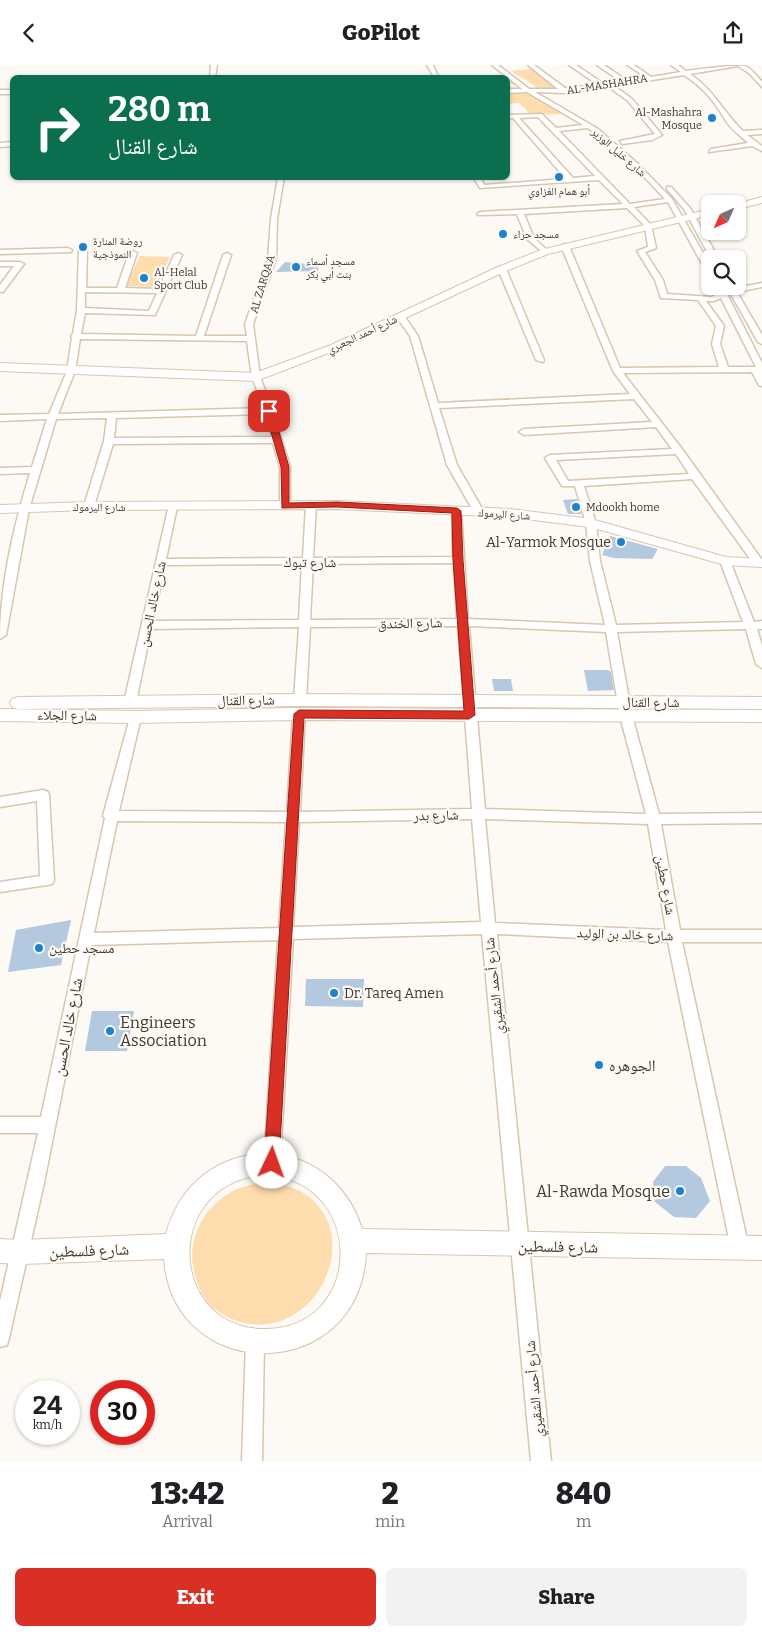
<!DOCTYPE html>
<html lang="en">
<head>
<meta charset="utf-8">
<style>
  body { margin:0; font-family:Bitter,"Noto Naskh Arabic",serif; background:#f2f2f2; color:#202124; height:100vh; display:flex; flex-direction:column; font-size:19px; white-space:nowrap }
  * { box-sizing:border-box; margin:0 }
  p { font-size:16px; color:#757577 }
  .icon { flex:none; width:28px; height:28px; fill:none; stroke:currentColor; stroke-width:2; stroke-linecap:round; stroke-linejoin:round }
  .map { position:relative; height:1396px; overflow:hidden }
  .panel { display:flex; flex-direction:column; background:#fff; flex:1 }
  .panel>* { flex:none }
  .banner { position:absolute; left:10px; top:10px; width:500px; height:105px; border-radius:8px; box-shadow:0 1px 4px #0004; background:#0b6e4f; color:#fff; overflow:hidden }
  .needle { width:32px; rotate:225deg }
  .fabs { position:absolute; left:701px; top:130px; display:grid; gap:10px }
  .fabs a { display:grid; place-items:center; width:45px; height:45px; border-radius:8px; background:#fff; box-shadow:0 1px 4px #0004; font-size:25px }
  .speed { position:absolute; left:15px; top:1315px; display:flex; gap:10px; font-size:25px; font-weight:700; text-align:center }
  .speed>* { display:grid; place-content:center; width:65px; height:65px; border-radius:50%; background:#fff; box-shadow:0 1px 4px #0004; line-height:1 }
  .speed small { font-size:12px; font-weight:400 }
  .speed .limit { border:8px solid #d22; background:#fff; color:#111 }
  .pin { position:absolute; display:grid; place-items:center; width:42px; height:42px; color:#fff; margin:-21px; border-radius:10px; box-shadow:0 2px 8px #0006 }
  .me { position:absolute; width:55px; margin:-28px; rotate:3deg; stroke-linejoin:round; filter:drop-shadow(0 0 4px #0008) }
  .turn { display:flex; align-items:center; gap:18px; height:105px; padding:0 15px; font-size:22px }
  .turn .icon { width:65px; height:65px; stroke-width:2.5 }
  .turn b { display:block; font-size:35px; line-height:42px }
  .eta { display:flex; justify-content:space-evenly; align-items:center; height:85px; text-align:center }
  .eta b { font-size:30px; font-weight:800; line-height:35px }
  .action { display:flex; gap:10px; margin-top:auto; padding:10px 15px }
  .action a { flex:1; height:58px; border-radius:8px; background:#d93025; color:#fff; font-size:20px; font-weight:800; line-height:58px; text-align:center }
  .action a+a { background:#f2f2f2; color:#202124 }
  header { display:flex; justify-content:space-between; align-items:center; height:65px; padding:0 15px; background:#fff; font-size:22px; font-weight:800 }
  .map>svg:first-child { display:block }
  .green { fill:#fddcae }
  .building { fill:#b3c9df }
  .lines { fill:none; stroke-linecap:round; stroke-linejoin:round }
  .street-casing { stroke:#d8c6ae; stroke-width:3 }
  .secondary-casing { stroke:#d8c6ae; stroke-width:2 }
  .street { fill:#fff; fill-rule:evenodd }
  .secondary { fill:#fff; fill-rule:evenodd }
  .route { fill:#d93025; stroke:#8d1f18 }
  .poi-dot { fill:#1d82cd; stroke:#fdf9f4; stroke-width:2 }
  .labels { text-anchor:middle; stroke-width:4.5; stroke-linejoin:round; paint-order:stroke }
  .far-street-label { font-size:11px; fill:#3f382e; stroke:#fdf9f4 }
  .far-poi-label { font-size:11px; fill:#3f382e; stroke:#fdf9f4; text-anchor:start }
  .poi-label { font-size:14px; fill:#3f382e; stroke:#fdf9f4; text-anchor:start }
  .street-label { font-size:14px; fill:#3f382e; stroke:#fdf9f4 }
  .near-poi-label { font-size:16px; fill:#3f382e; stroke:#fdf9f4; text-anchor:start }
  .near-street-label { font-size:16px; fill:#3f382e; stroke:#fdf9f4 }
</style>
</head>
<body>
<header><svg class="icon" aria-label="back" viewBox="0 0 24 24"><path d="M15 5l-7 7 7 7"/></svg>GoPilot<svg class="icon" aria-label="share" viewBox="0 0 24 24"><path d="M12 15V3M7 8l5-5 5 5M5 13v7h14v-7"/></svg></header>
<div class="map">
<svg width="762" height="1396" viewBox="0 0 762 1396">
  <rect width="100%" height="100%" fill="#fdf9f4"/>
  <g class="green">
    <polygon points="532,4 560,23 538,23 511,6"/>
    <polygon points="508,29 531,29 566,49 529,50 526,44 519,38 508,39"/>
    <polygon points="140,191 170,192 156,222 125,221"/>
    <path d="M259,1118C273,1118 287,1119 300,1126C370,1166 316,1278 241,1257C226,1253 212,1245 204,1232C180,1191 194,1145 237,1124C244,1121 252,1120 259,1118Z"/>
  </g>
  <g class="building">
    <polygon points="285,197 319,200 318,206 276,207"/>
    <polygon points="577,434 581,449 568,449 563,435"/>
    <polygon points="610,471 658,484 652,494 614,493 602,490"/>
    <polygon points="584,605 608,605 611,607 614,625 588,626"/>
    <polygon points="492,614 511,614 513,626 494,626"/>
    <polygon points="71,855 61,900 8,907 16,865"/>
    <polygon points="306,914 364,914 363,942 305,941"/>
    <polygon points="92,946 134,946 127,986 85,986"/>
    <polygon points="665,1101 686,1101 701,1113 710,1136 696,1153 674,1152 655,1137 653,1117"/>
  </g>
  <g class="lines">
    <defs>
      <g id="street">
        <polygon points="211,0 217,0 215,12 210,12"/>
        <polygon points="427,0 433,0 438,12 434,12"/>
        <path d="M492,0H498L529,24H558L528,0H534L565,23L598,20L569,0H576L604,19L620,16L597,0H604L626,15L646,12L627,0H634L651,12L681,7L671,0H678L686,6C701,4 732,0 745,1C752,4 757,11 762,17V22L749,8L738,1L690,9C714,25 723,47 743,66L762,65V69L747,70L762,81V86L752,81L709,87L711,84L748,78C741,71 731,64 726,56C714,36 704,23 684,10L614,21L632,34L662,70L652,75L622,79L620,76L655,69L628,36L609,22L565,28L535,27L598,64L638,99L672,134L710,200V208L706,206L668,137L634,142L651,160L656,183L645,187L663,215L667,229L712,232L718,228L715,221H723L725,225H728L726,221H734L735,223L762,218V222L737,227L762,270V279L758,277L731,229H727L762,298V321L759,320L752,307L623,308L682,384L762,495V499H754L692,414L584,421L596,458L600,496L616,560L743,557L720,496L725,493L730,496L754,557L762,556V564H757L762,581V603L756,599L746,564L617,567L632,651L659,749L762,748V758L661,759L680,865H762V877H682L749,1184L746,1190L740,1193L734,1190L731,1184L668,877L497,869L551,1396H531L482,869L293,874L280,1098L278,1104L272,1106L266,1104L264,1098L278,875L91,880L44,1118L9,1273L7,1280L0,1282V1236L38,1068H0V1052H41L105,753L103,751L131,649H139L141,652L119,746L287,747L293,649L299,645L305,649L300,747L472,744L458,561L310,562L306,635L300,639L294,635L299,562L151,564L136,637L134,640H126L124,637L169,440H175L177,442L166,494L303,493L306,440L311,437L316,440L313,493L453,492L452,446L453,444H461L468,554L605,560L590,496L586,458L575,421H562L545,393L550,390L672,384L656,362L524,370L519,367L524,364L652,357L634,334L439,343L457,400L484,447L483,449H475L447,400L410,271L396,251L403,249L418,271L438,338L630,329L613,306L561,181L565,179L569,181L620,303L719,302L712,279L716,261L698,235L661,233L655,215L637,186L648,182L645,161L627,143L524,149L534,173L549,187L545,189L527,174L517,149L478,150L477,149L480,147L623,139L599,115L480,123L473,112H480L484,120L566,114L513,53L508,54V50L542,49L556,63L583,60L527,27L508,28V24H522ZM538,52L595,111L573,113L519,53ZM588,63L634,101L665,134L630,139L559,66ZM721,233L756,302H728L720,279L724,261L706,236H714ZM676,389L689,409L568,416L556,395ZM454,498L457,554L310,555L313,499ZM302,499L299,555L153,556L165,500ZM469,561L606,567L620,651L646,749L485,744ZM472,754L481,857L293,862L299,757ZM485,754L648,759L666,865L495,858ZM117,756L286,757L279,863L94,868Z"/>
        <rect x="0" y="25" width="12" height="4"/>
        <polygon points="12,77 12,81 0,82 0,78"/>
        <path d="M278,112H284L277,154L276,194L253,259L260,312L273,346L290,402V441L285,444L280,441V402L273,378L113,379L94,441L89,444L86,443L84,441L104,376L107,353L56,354L29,444L6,570L0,574C0,518 14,461 30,408L0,409V403L32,402L47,354L0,356V350L49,349L67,306L72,273L71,271L73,269L77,245L79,186L83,184L87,186L86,223H117L129,188L133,186L137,188L125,223L159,224L174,190L178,188L182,190L155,250L85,248L81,269L196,271L223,190L227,188L231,190L204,271H247L245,259L268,194L271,154ZM85,227L157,228L149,246L85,243ZM80,274L247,276L252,312L264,343L58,349L75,306ZM265,349L272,372L114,373L116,353Z"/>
        <polygon points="667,122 671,122 690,143 719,194 711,194 684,144 667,124"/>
        <polygon points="68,183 72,185 71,187 0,189 0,185"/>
        <polygon points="0,197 20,197 24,199 3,227 0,227 0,220 14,201 0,201"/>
        <polygon points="499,202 506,204 544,295 543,297 536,295 498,204"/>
        <polygon points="43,725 48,727 49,730 54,815 52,819 47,820 0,827 0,817 40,811 37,736 0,742 0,732"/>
        <polygon points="255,1267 262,1269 264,1276 262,1396 242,1396 246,1276 248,1269"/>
      </g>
      <g id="secondary">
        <polygon points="762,132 762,138 738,144 738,139 736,139"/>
        <polygon points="710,144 710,150 548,189 506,206 339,284 256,316 0,306 0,298 255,308 331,280 498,202 541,185"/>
        <polygon points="337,436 510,444 591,454 726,492 762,494 762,502 725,500 590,462 510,452 337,444 89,445 0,448 0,440 89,437"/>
        <polygon points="300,629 762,632 762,644 300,641 18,644 12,642 10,638 12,634 18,632"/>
        <polygon points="299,643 762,645 762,657 299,655 135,658 0,656 0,644 135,646"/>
        <path d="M256,1089C307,1086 347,1116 362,1164L762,1171V1195L366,1188C360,1320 173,1321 164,1194L22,1199L0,1198V1174L22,1175L166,1169C178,1124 210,1095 256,1089ZM265,1110C366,1115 365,1262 267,1264C166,1266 162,1116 265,1110Z"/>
      </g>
    </defs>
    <use href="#street" class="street-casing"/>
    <use href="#secondary" class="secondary-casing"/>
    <use href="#street" class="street"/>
    <use href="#secondary" class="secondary"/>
  </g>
  <polygon class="route" points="269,344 273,346 289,402 289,438 337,437 457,443 461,446 463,495 475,650 469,654 304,653 279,1098 277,1103 272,1106 266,1103 264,1098 294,649 299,645 464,646 453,495 452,448 337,442 282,443 281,402 265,346"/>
  <g class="poi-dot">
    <circle cx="712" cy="53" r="5"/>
    <circle cx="559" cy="112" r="5"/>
    <circle cx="503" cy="169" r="5"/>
    <circle cx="83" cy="182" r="5"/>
    <circle cx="296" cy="202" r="5"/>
    <circle cx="144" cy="213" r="5"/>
    <circle cx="576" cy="442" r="5"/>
    <circle cx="621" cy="477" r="5"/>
    <circle cx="39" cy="883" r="5"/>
    <circle cx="334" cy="928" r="5"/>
    <circle cx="110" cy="966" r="5"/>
    <circle cx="599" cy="1000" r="5"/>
    <circle cx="680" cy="1126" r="5"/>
  </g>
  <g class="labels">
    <g class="far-street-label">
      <text transform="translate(607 19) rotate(-9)" y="4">AL-MASHAHRA</text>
      <text transform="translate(619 87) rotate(41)" y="4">شارع خليل الوزير</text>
      <text transform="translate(262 219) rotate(-73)" y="4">AL ZARQAA</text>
      <text transform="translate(362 269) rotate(-25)" y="4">شارع أحمد الجعبري</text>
      <text x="99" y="446">شارع اليرموك</text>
      <text transform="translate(504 449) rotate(4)" y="4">شارع اليرموك</text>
    </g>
    <g class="far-poi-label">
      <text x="702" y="51" text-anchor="end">Al-Mashahra<tspan x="702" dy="13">Mosque</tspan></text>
      <text x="559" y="130" text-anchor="middle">أبو همام الغزاوي</text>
      <text x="513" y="173">مسجد حراء</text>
      <text x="93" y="180">روضة المنارة<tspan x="93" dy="13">النموذجية</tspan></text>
      <text x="306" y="200">مسجد أسماء<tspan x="306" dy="13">بنت أبي بكر</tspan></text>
      <text x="154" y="211">Al-Helal<tspan x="154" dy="13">Sport Club</tspan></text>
      <text x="586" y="446">Mdookh home</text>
    </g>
    <g class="poi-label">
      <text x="611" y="482" text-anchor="end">Al-Yarmok Mosque</text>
      <text x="49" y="888">مسجد حطين</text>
      <text x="344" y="933">Dr. Tareq Amen</text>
    </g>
    <g class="street-label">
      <text x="310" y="502">شارع تبوك</text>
      <text transform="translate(152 539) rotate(-78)" y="5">شارع خالد الحسن</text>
      <text transform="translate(410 558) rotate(-1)" y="5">شارع الخندق</text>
      <text transform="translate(246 635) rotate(-1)" y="5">شارع القنال</text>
      <text x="651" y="642">شارع القنال</text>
      <text transform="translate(67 650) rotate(1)" y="5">شارع الجلاء</text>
      <text transform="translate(436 750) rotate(-1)" y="5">شارع بدر</text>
      <text transform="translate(666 820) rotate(80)" y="5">شارع حطين</text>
      <text transform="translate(625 869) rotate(2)" y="5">شارع خالد بن الوليد</text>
      <text transform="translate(494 921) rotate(-96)" y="5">شارع أحمد الشقيري</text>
      <text transform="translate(534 1324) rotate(-95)" y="5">شارع أحمد الشقيري</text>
    </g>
    <g class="near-poi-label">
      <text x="120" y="963">Engineers<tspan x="120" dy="18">Association</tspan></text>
      <text x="609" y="1006">الجوهره</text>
      <text x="670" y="1132" text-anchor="end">Al-Rawda Mosque</text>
    </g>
    <g class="near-street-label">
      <text transform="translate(67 962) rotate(-79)" y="6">شارع خالد الحسن</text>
      <text transform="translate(558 1181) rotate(1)" y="6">شارع فلسطين</text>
      <text transform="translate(89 1185) rotate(-2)" y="6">شارع فلسطين</text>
    </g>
  </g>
</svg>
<div class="fabs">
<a><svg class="needle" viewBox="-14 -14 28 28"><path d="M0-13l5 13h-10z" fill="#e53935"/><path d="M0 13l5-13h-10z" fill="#757577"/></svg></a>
<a><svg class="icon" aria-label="search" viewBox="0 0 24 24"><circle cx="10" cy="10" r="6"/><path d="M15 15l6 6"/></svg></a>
</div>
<div class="speed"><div>24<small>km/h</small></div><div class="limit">30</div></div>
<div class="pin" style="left:269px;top:346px;background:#d93025"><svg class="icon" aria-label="arrive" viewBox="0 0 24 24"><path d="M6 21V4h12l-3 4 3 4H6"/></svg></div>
<svg class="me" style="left:272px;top:1098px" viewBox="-20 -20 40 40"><circle r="19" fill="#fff"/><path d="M0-13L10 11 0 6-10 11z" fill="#d93025"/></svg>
<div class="banner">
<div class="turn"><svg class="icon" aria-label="right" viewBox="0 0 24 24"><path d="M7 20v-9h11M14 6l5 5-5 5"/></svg><div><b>280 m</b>شارع القنال</div></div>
</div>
</div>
<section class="panel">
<div class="eta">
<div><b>13:42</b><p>Arrival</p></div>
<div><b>2</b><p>min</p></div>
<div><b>840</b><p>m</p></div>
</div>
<div class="action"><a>Exit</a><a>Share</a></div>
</section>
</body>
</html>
